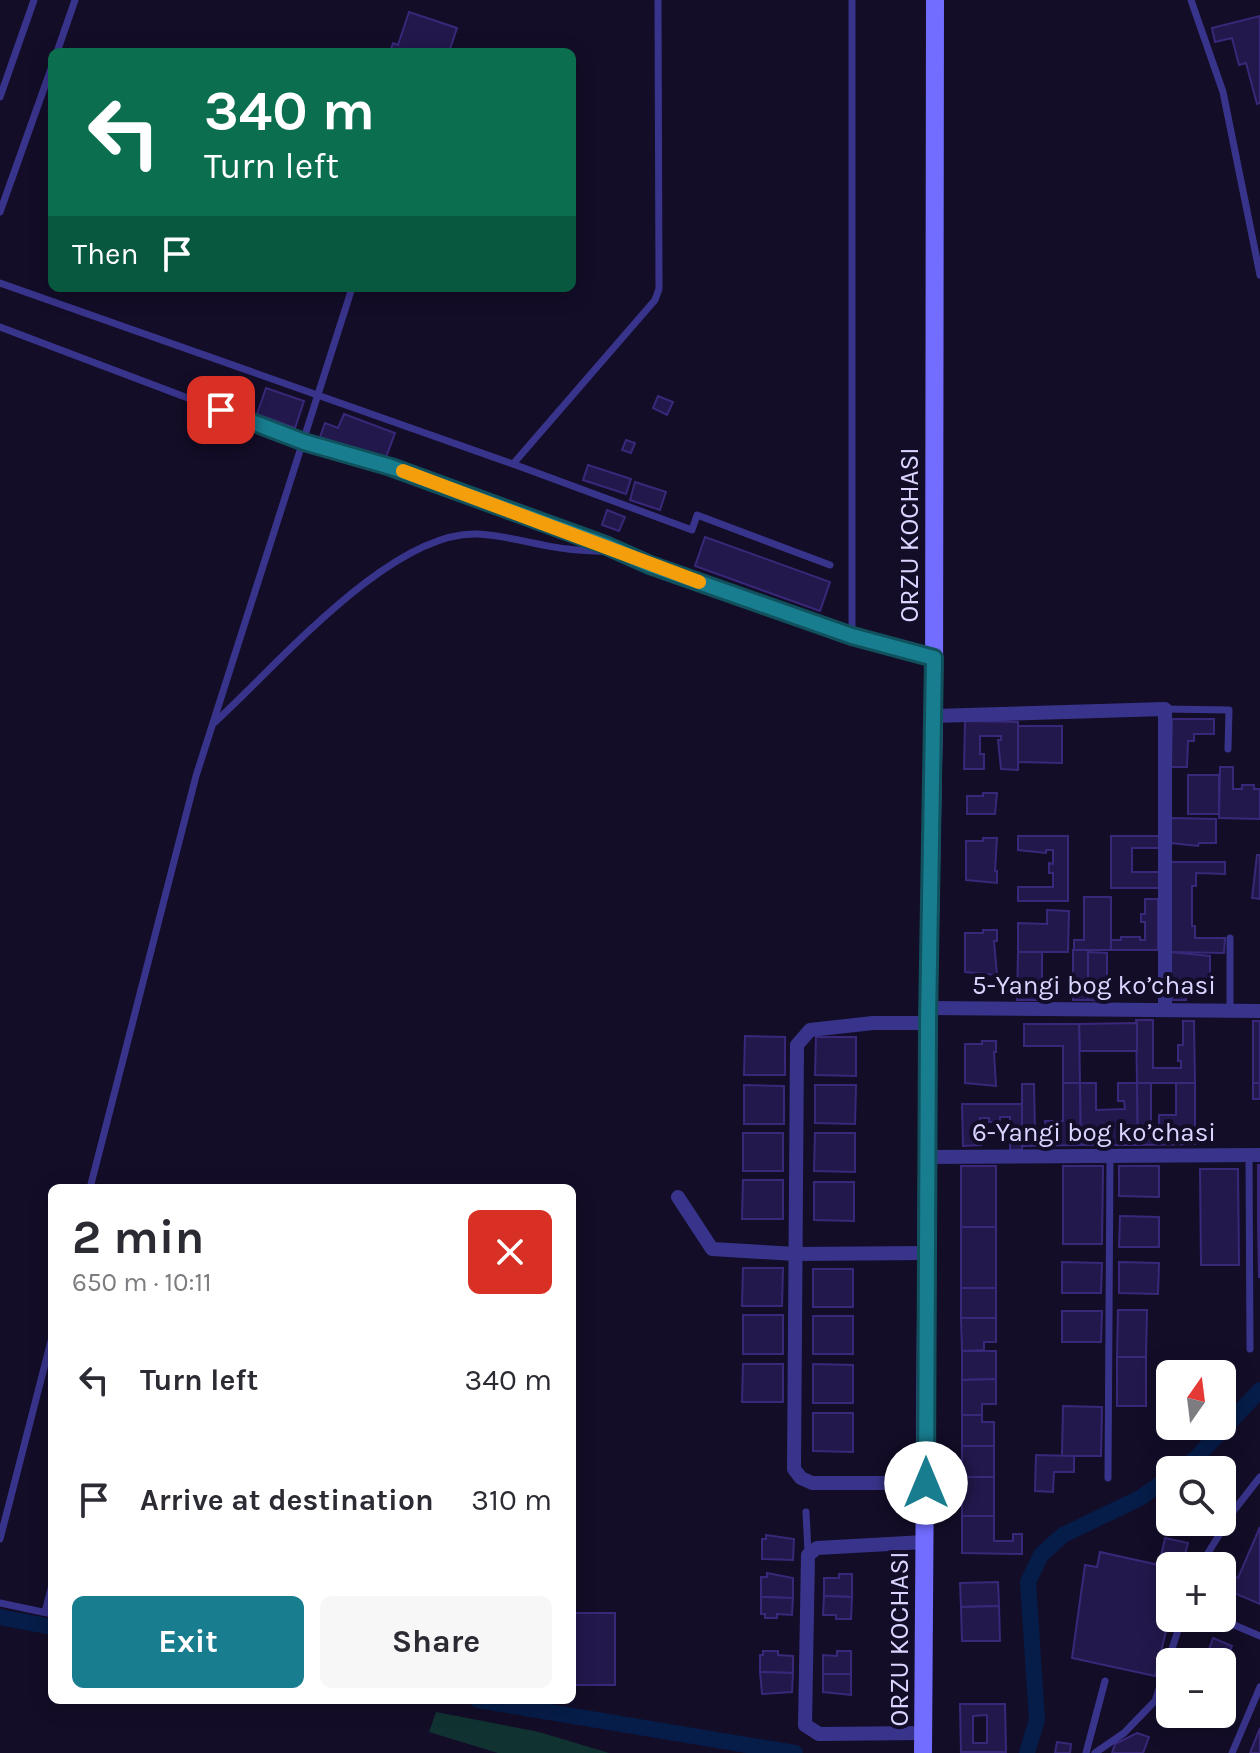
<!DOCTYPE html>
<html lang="en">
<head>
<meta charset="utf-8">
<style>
  body { margin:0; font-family:Karla,sans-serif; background:#f7f7f7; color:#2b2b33; height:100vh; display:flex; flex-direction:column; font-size:30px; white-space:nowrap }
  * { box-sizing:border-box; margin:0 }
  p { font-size:26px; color:#7c7c81 }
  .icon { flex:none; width:44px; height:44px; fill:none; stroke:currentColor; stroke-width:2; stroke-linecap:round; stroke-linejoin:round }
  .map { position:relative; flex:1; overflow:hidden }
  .drawer { position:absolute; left:48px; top:1184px; width:528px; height:520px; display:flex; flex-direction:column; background:#fff; border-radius:12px; box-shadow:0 4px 20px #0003 }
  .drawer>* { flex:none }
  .hud { position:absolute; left:48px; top:48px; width:528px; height:244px; border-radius:12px; box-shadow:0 4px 20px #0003; background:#0b6e4f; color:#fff; overflow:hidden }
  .needle { width:52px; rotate:14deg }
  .fabs { position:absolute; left:1156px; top:1360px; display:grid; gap:16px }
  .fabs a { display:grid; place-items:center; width:80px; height:80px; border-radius:12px; background:#fff; box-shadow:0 4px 20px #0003; font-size:40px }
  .pin { position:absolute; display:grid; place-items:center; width:68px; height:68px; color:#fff; margin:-34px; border-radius:16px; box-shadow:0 4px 12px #0006 }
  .me { position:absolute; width:88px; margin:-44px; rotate:0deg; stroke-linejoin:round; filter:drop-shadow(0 0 6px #0008) }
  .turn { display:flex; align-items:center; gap:28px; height:168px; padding:0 24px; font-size:36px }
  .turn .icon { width:104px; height:104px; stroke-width:2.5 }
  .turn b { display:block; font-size:56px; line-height:68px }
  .then { display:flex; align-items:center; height:76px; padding:0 24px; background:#0003; gap:16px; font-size:30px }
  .round { display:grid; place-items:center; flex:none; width:84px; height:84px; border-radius:12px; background:#f7f7f7 }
  .overview { display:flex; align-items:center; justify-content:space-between; height:136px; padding:0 24px }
  h1 { font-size:48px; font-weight:700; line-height:60px }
  .action { display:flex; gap:16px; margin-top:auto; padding:16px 24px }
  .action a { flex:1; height:92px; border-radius:12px; background:#187d8f; color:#fff; font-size:32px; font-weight:700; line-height:92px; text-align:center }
  .action a+a { background:#f7f7f7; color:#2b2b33 }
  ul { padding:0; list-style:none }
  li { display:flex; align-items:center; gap:24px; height:120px; padding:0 24px }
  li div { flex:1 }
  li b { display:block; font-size:30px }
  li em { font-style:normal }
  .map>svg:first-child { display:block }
  .green { fill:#103332 }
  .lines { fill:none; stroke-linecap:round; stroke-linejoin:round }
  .canal { stroke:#061d49; stroke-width:16 }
  .building { fill:#23184b; stroke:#392879; stroke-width:2; fill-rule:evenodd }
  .service { stroke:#39348b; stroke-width:7 }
  .minor { stroke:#39348b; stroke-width:14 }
  .secondary { stroke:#726cff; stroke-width:18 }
  .route-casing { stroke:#10515d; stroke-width:20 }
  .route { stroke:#187d8f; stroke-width:14 }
  .slow { stroke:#f59e0b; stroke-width:14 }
  .labels { text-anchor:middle; stroke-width:8; stroke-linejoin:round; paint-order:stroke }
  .street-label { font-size:26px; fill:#dad5ff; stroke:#130d28 }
</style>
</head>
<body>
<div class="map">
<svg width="1260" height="1753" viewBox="0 0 1260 1753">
  <rect width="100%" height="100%" fill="#130d28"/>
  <polygon class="green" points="436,1712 539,1732 609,1753 498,1753 429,1732"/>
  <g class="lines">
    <g class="canal">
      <polyline points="1180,1470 1195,1459 1260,1390"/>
      <polyline points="0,1617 52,1627"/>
      <polyline points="478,1700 795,1753"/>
      <polyline points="1027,1753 1037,1720 1028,1582 1041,1555 1063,1535 1140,1498 1170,1477"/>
    </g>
  </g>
  <g class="building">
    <polygon points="409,12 457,28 449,52 390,52 393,43 398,45"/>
    <polygon points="1260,16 1260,103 1257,104 1246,63 1239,65 1232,38 1215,42 1212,28"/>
    <polygon points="266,388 304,401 295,428 257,414"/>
    <polygon points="658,396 673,402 667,415 653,408"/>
    <polygon points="344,414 395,433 385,460 320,437 325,423 338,428"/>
    <polygon points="626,440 635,443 631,453 622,450"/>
    <polygon points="588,465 631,479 626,494 583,480"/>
    <polygon points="635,482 666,492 660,510 630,500"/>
    <polygon points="607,510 625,517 619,531 602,525"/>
    <polygon points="705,537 830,582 820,611 695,566"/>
    <polygon points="1172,719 1214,719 1214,734 1194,734 1194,741 1188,741 1187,767 1171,767"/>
    <polygon points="965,721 1018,722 1018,770 1001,769 998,740 1001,740 1001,736 980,736 980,754 984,754 984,769 964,769"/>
    <polygon points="1018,726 1062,726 1062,763 1018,762"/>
    <polygon points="1220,767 1233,767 1233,789 1242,789 1242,785 1254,785 1254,789 1260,789 1260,819 1219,818"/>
    <rect x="1188" y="775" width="31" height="39"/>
    <polygon points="983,793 997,793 995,814 967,814 967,796 983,796"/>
    <polygon points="1171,818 1216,819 1216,843 1199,843 1198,846 1171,843"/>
    <polygon points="1018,836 1068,836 1068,901 1018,901 1018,887 1053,887 1053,873 1049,873 1049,863 1053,864 1053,850 1046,850 1046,853 1018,850"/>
    <polygon points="1111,836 1160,836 1160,848 1132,848 1132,872 1160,872 1160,888 1111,888"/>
    <polygon points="983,838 997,838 995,871 997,871 997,883 966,880 966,841 983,841"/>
    <polygon points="1257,855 1260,855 1260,899 1252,898"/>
    <polygon points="1171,862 1225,862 1225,874 1196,873 1196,886 1192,886 1192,926 1195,926 1195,938 1225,938 1224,953 1170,952"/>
    <polygon points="1084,897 1111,897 1111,950 1074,950 1074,940 1084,940"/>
    <polygon points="1145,899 1158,899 1158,950 1111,950 1111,940 1121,940 1121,937 1140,937 1140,940 1145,940 1145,922 1141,922 1141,914 1145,914"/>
    <polygon points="1047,910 1069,911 1068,952 1018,952 1018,923 1047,924"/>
    <polygon points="983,930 997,930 997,941 994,941 997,975 965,972 965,933 983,933"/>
    <rect x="1073" y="950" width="15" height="50"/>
    <polygon points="1018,952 1042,952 1042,1000 1017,1000"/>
    <polygon points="1088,952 1107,953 1107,1001 1088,1000"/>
    <polygon points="1170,952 1210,956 1210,982 1169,982"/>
    <rect x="1172" y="982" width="14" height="18"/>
    <polygon points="1136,1020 1153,1020 1153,1068 1181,1068 1181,1061 1178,1061 1178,1045 1183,1045 1183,1021 1194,1021 1195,1083 1137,1083"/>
    <rect x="1253" y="1021" width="7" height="62"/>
    <polygon points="1137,1023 1137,1051 1080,1051 1079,1024"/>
    <polygon points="1024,1024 1079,1024 1080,1083 1063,1083 1063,1046 1024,1046"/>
    <polygon points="745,1036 785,1037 785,1075 744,1075"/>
    <polygon points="816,1037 856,1037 856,1076 815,1075"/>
    <polygon points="982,1041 996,1041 996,1052 994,1052 996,1086 965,1083 965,1044 982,1044"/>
    <polygon points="1063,1083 1080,1083 1081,1145 1022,1146 1022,1084 1034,1084 1035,1133 1046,1133 1045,1121 1063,1121"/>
    <polygon points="1080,1083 1096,1083 1096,1110 1125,1109 1124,1101 1118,1101 1118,1083 1137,1083 1138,1145 1081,1145"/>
    <polygon points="1137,1083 1151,1083 1151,1129 1159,1129 1159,1115 1176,1115 1176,1083 1195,1083 1195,1144 1138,1145"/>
    <rect x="1253" y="1083" width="7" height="16"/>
    <polygon points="744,1085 784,1086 784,1124 744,1124"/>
    <polygon points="815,1085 856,1085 855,1124 815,1123"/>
    <polygon points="962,1104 1022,1104 1022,1150 1010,1150 1010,1117 1000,1117 1000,1122 989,1122 989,1118 980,1118 980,1122 983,1122 981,1145 963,1146"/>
    <rect x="743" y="1133" width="40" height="38"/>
    <polygon points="815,1133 855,1133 855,1172 814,1171"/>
    <rect x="1258" y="1165" width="2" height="58"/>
    <rect x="961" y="1166" width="35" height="61"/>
    <polygon points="1063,1166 1103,1166 1102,1244 1063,1244"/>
    <polygon points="1119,1166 1159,1166 1159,1197 1119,1196"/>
    <polygon points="1200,1169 1238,1169 1239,1265 1201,1265"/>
    <polygon points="743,1180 783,1180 783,1219 742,1219"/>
    <polygon points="814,1182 854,1182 854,1221 814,1220"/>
    <polygon points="1120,1216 1159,1217 1159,1247 1119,1247"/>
    <polygon points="1258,1223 1260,1223 1260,1277 1259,1277"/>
    <rect x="961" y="1227" width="35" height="61"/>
    <polygon points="1062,1262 1102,1263 1101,1293 1062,1293"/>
    <polygon points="1119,1262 1159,1263 1158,1294 1119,1293"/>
    <polygon points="743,1268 783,1268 782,1306 742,1306"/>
    <rect x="813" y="1269" width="40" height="38"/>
    <rect x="961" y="1288" width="35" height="30"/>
    <polygon points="1118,1310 1147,1310 1146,1357 1117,1357"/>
    <polygon points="1062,1311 1102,1311 1101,1342 1062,1342"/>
    <rect x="743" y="1315" width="40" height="39"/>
    <rect x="813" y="1316" width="40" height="38"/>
    <polygon points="961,1318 996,1318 996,1342 984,1342 984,1350 962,1351"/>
    <polygon points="962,1351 996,1351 996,1379 962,1380"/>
    <rect x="1117" y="1357" width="29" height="49"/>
    <polygon points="743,1364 783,1364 783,1402 742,1402"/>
    <polygon points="813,1364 853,1365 853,1403 813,1403"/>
    <polygon points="996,1379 996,1404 982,1404 982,1415 962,1415 962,1380"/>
    <polygon points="1063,1406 1102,1407 1101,1456 1062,1456"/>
    <polygon points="813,1413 853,1413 853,1452 813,1451"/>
    <polygon points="962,1415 982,1415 982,1422 994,1422 994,1446 962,1446"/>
    <rect x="962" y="1446" width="32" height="31"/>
    <polygon points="1036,1455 1074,1456 1074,1472 1054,1472 1053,1492 1035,1491"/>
    <rect x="962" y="1477" width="32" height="39"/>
    <polygon points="962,1516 994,1516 994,1541 1013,1541 1013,1534 1022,1534 1022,1554 962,1553"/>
    <polygon points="1260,1527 1260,1604 1227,1590 1233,1576 1238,1578"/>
    <polygon points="766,1535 794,1539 793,1560 762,1559 762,1539 766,1539"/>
    <polygon points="1165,1538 1188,1543 1182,1566 1170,1566 1170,1615 1155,1676 1072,1658 1085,1565 1097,1567 1100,1552 1159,1565"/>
    <polygon points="767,1573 793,1578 793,1598 761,1597 761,1577 767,1577"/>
    <polygon points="839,1574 852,1574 852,1597 824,1596 824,1578 839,1578"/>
    <polygon points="998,1582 999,1606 961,1607 960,1583"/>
    <polygon points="824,1596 852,1597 851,1619 836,1619 836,1615 823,1615"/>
    <polygon points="761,1597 793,1598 792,1615 777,1614 777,1618 765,1618 765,1614 761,1614"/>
    <polygon points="999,1606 1000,1641 962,1641 961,1607"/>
    <rect x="572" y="1613" width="43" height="72"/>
    <polygon points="1213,1638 1232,1646 1226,1660 1208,1652"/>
    <polygon points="763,1651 778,1651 778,1655 793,1656 793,1673 760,1672 760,1655 763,1655"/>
    <polygon points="837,1651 851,1651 851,1674 823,1674 823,1655 837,1656"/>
    <polygon points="760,1672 793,1673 792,1692 762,1694"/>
    <polygon points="823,1674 851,1674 851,1695 823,1692"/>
    <path d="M960,1704H1005L1006,1752H961ZM987,1715V1743H973V1716Z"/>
    <polygon points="1260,1728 1260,1753 1250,1753"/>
    <polygon points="1137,1733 1149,1737 1143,1753 1112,1753 1115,1744"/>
    <polygon points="1057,1742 1071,1744 1070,1753 1055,1753"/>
  </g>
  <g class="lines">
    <g class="service">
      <polyline points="852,0 852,636"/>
      <polyline points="1191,0 1223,92 1260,275"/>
      <polyline points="57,52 75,0"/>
      <polyline points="0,97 34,0"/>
      <polyline points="0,212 52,66"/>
      <polyline points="0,283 513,464 655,300 659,289 658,0"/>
      <polyline points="0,327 304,442 391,467 605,545 650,565 874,643 932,658"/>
      <polyline points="513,464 692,530 697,515 830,565"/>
      <polyline points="1165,709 1229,710 1228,749"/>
      <path d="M214,723C276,667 390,531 477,534C507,535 538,546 568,549C584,551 601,551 617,552"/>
      <polyline points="1230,1010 1230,938"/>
      <polyline points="1249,1155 1250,1349"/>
      <polyline points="90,1188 196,776 352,288"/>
      <polyline points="1108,1478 1110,1156"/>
      <polyline points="806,1512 808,1553"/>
      <polyline points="0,1539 52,1337"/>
      <polyline points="1200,1566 1235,1509 1260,1477"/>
      <polyline points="0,1603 52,1614"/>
      <polyline points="45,1612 52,1585"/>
      <polyline points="1218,1618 1260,1636"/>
      <polyline points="1086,1753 1105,1681"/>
      <polyline points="1095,1753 1124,1733 1155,1701 1182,1618"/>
      <polyline points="1232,1753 1260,1687"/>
    </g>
    <g class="minor">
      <polyline points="934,716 1165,709 1165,1010"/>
      <polyline points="928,1008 1260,1011"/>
      <polyline points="927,1157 1260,1155"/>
      <polyline points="678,1197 712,1249 795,1254 927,1253"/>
      <polyline points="926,1483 812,1483 801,1478 794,1469 797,1045 810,1030 873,1023 928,1023"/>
      <polyline points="924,1733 819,1734 805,1725 808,1555 817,1548 925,1542"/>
    </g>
    <polyline class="secondary" points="923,1753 928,1023 934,716 935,0"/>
  </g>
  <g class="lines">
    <defs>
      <polyline id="route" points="221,410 304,442 391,467 605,545 650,565 852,636 934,658 928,1023 926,1483"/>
    </defs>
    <use href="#route" class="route-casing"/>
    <use href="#route" class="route"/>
    <polyline class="slow" points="403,471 699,582"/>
  </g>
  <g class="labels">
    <g class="street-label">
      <text transform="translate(909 535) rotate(-90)" y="9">ORZU KOCHASI</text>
      <text x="1094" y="994">5-Yangi bog koʼchasi</text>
      <text x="1094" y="1141">6-Yangi bog koʼchasi</text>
      <text transform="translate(899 1639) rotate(-90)" y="9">ORZU KOCHASI</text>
    </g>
  </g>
</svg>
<div class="fabs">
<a><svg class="needle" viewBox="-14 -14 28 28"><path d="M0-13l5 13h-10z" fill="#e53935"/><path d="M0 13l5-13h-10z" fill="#7c7c81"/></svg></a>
<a><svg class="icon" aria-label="search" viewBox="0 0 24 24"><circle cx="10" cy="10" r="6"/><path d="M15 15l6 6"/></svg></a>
<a>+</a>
<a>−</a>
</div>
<div class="pin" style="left:221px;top:410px;background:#d93025"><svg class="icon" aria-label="arrive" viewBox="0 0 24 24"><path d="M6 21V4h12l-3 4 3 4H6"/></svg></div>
<svg class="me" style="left:926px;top:1483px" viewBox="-20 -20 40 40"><circle r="19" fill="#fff"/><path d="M0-13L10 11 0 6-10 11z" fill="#187d8f"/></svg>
<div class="hud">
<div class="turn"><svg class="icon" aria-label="left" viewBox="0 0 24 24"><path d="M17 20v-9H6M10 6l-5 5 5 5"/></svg><div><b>340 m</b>Turn left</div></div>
<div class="then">Then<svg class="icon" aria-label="arrive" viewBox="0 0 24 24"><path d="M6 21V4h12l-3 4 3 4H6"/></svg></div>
</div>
<section class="drawer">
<div class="overview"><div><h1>2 min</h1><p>650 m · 10:11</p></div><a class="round" style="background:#d93025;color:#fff"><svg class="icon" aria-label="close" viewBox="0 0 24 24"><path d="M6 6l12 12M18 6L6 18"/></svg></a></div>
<ul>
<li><svg class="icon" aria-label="left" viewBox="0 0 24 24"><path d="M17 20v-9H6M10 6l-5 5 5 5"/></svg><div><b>Turn left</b></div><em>340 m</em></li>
<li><svg class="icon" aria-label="arrive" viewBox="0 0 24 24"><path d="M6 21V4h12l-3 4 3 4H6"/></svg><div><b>Arrive at destination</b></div><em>310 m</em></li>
</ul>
<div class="action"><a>Exit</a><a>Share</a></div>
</section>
</div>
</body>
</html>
